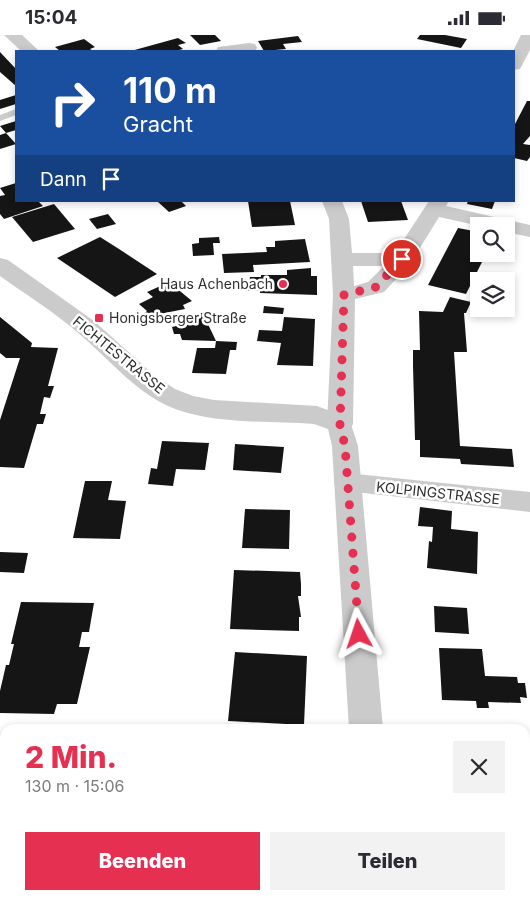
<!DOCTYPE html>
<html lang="de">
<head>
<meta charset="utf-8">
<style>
  body { margin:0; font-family:Inter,sans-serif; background:#f2f2f3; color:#2b2b33; height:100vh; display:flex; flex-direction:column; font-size:19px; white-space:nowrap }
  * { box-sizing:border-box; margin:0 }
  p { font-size:16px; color:#7c7c81 }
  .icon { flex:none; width:28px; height:28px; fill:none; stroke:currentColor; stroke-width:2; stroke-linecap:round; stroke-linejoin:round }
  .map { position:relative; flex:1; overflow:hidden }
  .sheet { position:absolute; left:0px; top:689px; width:530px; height:176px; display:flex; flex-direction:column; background:#fff; border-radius:15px 15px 0 0; box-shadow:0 2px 8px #0003 }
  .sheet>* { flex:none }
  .guide { position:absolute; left:15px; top:15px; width:500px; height:152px; border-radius:0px; box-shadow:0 2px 8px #0003; background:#1a4fa0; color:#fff; overflow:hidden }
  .buttons { position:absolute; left:470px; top:182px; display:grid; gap:10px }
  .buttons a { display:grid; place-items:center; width:45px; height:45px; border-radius:0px; background:#fff; box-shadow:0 2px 8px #0003; font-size:25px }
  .pin { position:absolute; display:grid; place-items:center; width:42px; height:42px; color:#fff; margin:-21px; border:2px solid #fff; border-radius:50%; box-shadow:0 1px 5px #0007 }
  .me { position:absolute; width:55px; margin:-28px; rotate:355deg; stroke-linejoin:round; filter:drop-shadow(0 0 4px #0008) }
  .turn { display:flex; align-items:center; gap:18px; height:105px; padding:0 25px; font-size:22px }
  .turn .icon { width:65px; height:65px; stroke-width:2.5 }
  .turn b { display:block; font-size:35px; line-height:42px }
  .then { display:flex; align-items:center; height:48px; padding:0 25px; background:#0003; gap:10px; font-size:19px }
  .round { display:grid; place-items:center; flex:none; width:52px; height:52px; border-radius:0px; background:#f2f2f3 }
  .headline { display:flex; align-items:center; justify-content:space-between; height:85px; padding:0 25px }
  h1 { font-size:30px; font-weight:800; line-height:38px; color:#e53051 }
  .primary-button { display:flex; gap:10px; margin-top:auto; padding:10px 25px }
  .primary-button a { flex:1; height:58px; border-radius:0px; background:#e53051; color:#fff; font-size:20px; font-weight:800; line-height:58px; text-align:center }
  .primary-button a+a { background:#f2f2f3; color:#2b2b33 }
  .status { display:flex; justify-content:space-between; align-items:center; height:35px; padding:0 25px; background:#fff; direction:ltr }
  .status svg { height:14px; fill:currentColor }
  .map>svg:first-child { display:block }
  .building { fill:#151515 }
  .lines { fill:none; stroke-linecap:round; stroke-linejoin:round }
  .service { fill:#cbcbcb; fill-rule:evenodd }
  .minor { fill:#cbcbcb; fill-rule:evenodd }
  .tertiary { fill:#cbcbcb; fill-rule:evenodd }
  .route { stroke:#e53051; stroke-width:9; stroke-dasharray:0 16.2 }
  .poi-dot { fill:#e53051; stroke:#fff; stroke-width:2 }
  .labels { text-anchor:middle; stroke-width:5; stroke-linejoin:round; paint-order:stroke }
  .poi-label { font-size:14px; fill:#2e2e2e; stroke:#fff; text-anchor:end }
  .street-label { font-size:14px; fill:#2e2e2e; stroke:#fff }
</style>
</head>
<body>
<div class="status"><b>15:04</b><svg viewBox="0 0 49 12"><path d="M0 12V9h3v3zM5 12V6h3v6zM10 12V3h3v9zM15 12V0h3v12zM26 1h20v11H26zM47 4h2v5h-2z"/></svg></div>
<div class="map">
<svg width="530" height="864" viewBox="0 0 530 864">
  <rect width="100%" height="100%" fill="#fff"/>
  <g class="building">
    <polygon points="190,0 215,0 221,6 200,10"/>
    <polygon points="420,0 445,0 467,4 461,13 417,4"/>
    <polygon points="298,1 302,7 283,9 286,14 264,16 258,6"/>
    <polygon points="178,3 186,8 178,10 183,14 175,16 131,16"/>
    <polygon points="84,4 95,12 90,14 93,16 60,16 55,12"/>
    <polygon points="0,17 16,34 16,51 0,37"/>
    <polygon points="16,60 16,69 0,74 0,65"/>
    <polygon points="527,66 530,66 530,101 523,109 530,110 530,122 527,126 514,123 514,91"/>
    <polygon points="16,86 16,95 6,98 0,91"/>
    <polygon points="6,98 16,109 0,114 0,100"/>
    <polygon points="16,148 16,166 38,166 43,171 4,184 0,179 0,161 5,160 0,153"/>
    <polygon points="157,166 181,166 186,171 169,177"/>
    <polygon points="248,166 290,166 295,190 252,192"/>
    <polygon points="361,166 401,166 408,185 368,187"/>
    <polygon points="468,166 495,166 492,174 467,169"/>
    <polygon points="54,169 75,194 33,207 12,182"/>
    <polygon points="108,179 116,189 97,194 89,184"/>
    <polygon points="458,193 479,197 479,219 486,219 466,259 428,250"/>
    <polygon points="100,202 119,214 157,239 115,262 57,223"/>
    <polygon points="219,202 220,208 213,208 214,220 193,221 192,209 199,208 199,203"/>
    <polygon points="305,204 310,227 253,230 254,237 224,238 222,219 267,217 266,212 275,212 275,206"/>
    <polygon points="311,233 311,241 317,241 317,260 260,258 260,256 248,256 250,242 261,242 261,240 287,240 287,235"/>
    <polygon points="165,249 171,254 175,252 192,266 183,270 185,274 149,281 144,279 147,276 139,269 153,262 147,257"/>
    <polygon points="450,262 471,267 466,278 464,278 467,317 454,317 460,411 512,414 514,432 461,429 460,424 420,422 420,405 415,405 413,331 413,315 420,315 419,276 443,277"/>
    <polygon points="264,271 284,273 283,279 263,278"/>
    <polygon points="207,277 209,284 206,285 216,306 182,305 180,299 174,299 172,292 189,288 185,281"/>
    <polygon points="0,282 32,308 31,312 58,313 48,351 54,351 50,363 44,362 40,379 46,379 43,389 37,389 24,433 0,432 0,385 20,323 6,323 0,318"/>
    <polygon points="284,282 315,284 313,331 277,330 281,308 257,306 259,295 282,296"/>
    <polygon points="216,306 237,307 236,315 230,315 226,339 192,338 197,313 215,313"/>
    <polygon points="162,406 209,408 205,435 176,434 173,451 148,449 151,433 157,434"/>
    <polygon points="235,409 284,412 281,438 233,435"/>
    <polygon points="85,446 112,446 108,465 126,466 120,504 73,503"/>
    <polygon points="420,472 452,476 451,494 478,497 477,539 427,533 429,506 432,507 433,492 418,491"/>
    <polygon points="245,474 290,475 289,514 242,513"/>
    <polygon points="0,517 28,518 24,538 0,537"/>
    <polygon points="234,535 300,537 301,549 301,561 298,561 301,582 299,582 299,596 230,594"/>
    <polygon points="21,567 94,568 89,597 82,597 79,612 90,612 77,669 57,669 54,679 0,678 0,656 6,630 9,630 14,609 11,609"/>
    <polygon points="434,571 467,573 469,599 435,597"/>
    <polygon points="439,613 482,614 485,641 517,642 518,648 525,648 527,663 520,662 521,668 488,667 489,673 477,673 476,666 442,665"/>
    <polygon points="235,617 307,621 304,690 228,686"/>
    <polygon points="525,735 530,736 530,805 525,804"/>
    <polygon points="525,841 530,842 530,864 453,864 454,860 525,860"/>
    <polygon points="226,860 303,860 302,864 226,864"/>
  </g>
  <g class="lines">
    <polygon class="service" points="16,74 16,80 0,86 0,80"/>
    <g class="minor">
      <polygon points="4,0 22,0 39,16 21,16"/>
      <polygon points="521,0 530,0 530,15 520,34 514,35 513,16"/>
      <polygon points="249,8 255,9 257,13 255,16 216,16 218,12"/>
      <path d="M322,166H342L349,184L352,218H395L429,166H449L446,171L530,190V202L506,197V191H480L439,182L410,229L384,257L355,264L353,389L349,395L340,398L331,395L327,389L333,260L329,184ZM353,231H384L368,247L354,251Z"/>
      <polygon points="347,438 530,457 530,477 338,455 334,448 338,441"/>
    </g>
    <g class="tertiary">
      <path d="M0,223L8,225L94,286L154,340L175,354L193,361L214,365L317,371L349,383L358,411L383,694H349L332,411L328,394L314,389C271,386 218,389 178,375C136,360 110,324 77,297C53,276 25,259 0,241Z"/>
      <rect x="349" y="860" width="38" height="4"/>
    </g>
  </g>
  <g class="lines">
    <polyline class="route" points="359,599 345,411 340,390 344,260 376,252 402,224"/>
  </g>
  <g class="poi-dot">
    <circle cx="283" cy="249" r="5"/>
    <rect x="94" y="278" width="10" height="10" rx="2.5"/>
  </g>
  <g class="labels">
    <g class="poi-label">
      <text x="273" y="254">Haus Achenbach</text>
      <text x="109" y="288" text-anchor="start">Honigsberger Straße</text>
    </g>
    <g class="street-label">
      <text transform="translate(119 320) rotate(39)" y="5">FICHTESTRASSE</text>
      <text transform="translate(438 458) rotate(6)" y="5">KOLPINGSTRASSE</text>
    </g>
  </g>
</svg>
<div class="buttons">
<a><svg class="icon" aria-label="search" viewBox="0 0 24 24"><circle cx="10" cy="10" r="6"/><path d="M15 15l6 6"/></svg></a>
<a><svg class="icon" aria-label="layers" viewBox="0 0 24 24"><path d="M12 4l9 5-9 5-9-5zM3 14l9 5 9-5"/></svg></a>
</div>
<div class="pin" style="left:402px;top:224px;background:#d93025"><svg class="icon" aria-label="arrive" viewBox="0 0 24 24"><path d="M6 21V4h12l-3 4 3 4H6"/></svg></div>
<svg class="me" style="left:359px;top:599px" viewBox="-20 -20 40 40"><path d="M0-17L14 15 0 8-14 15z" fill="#e53051" stroke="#fff" stroke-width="4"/></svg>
<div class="guide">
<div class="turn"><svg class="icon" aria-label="right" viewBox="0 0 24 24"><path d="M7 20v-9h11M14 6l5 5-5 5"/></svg><div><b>110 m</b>Gracht</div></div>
<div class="then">Dann<svg class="icon" aria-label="arrive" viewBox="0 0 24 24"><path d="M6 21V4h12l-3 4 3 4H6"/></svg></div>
</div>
<section class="sheet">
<div class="headline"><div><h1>2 Min.</h1><p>130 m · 15:06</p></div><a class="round"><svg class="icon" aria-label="close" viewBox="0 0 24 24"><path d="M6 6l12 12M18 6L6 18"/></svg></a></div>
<div class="primary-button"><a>Beenden</a><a>Teilen</a></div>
</section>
</div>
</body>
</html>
